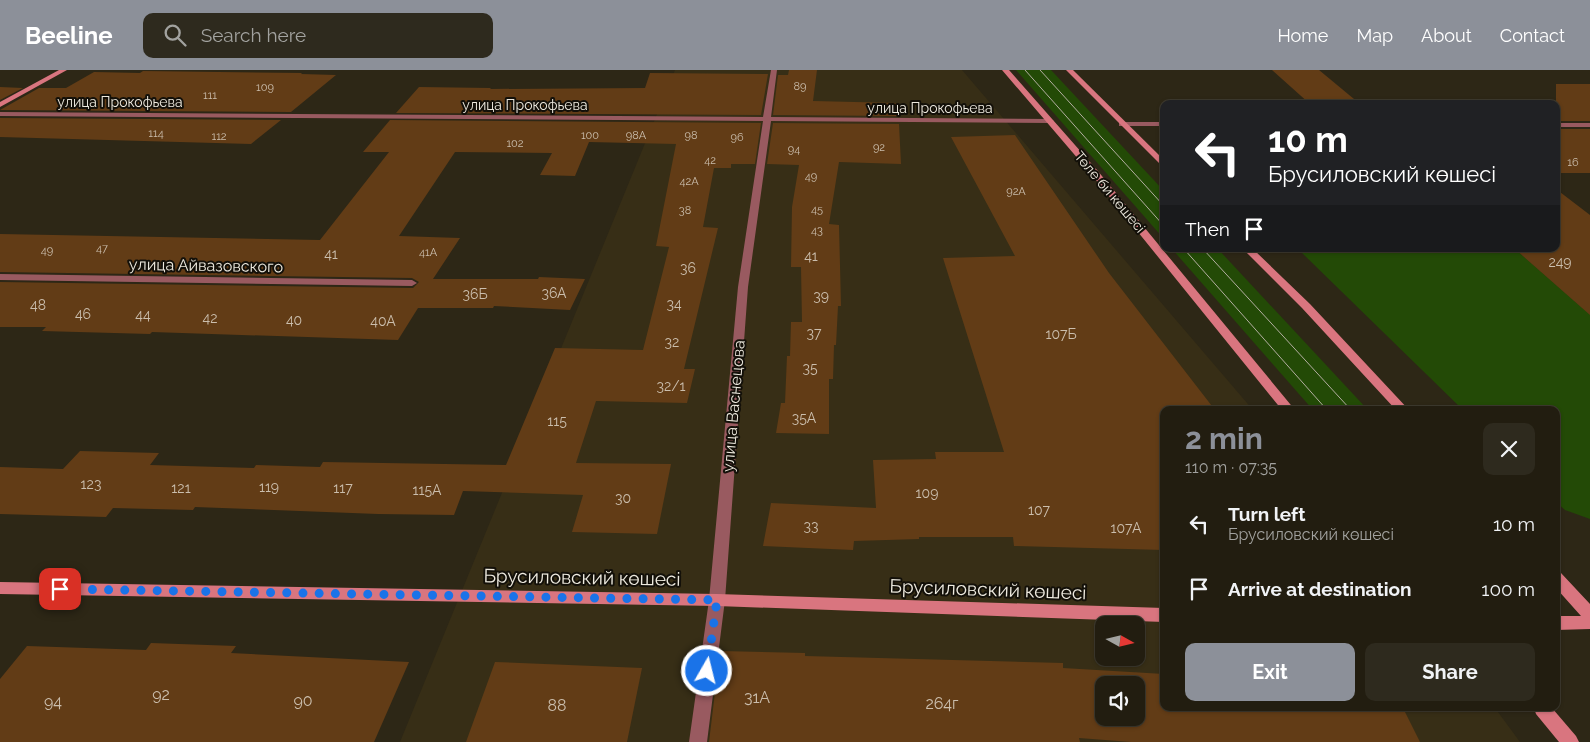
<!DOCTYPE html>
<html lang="en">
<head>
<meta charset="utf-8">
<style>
  body { margin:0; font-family:Raleway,sans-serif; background:#2e2a1e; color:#f1f3f6; height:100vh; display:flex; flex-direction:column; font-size:19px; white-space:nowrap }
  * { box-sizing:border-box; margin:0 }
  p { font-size:16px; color:#a2a29f }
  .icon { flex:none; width:28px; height:28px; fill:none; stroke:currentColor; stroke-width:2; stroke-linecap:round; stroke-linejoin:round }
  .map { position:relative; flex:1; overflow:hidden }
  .side { position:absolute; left:1160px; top:336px; width:400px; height:305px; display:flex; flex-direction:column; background:#221d10; border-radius:10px; box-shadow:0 1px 4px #0004,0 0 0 1px #3f3b30 }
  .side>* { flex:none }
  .hud { position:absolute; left:1160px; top:30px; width:400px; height:152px; border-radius:10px; box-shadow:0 1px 4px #0004,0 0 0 1px #3f3b30; background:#202124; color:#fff; overflow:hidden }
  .needle { width:32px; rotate:98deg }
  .buttons { position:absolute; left:1095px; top:546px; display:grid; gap:10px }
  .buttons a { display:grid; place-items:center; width:50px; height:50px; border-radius:10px; background:#221d10; box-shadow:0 1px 4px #0004,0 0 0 1px #3f3b30; font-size:25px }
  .pin { position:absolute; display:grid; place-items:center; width:42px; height:42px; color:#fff; margin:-21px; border-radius:10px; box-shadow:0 2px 8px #0006 }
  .me { position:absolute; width:55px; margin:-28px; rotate:8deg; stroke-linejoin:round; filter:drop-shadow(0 0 4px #0008) }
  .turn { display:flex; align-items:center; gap:18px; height:105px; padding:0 25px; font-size:22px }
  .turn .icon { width:65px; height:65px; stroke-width:2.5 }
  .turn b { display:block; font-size:35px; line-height:42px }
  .then { display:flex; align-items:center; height:48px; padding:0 25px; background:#0003; gap:10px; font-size:19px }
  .round { display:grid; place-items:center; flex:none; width:52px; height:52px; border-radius:10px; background:#2e2a1e }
  .overview { display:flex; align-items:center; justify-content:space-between; height:85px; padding:0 25px }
  h1 { font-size:30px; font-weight:700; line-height:38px; color:#8c9099 }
  .primary-button { display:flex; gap:10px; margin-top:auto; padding:10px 25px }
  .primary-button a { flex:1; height:58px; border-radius:10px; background:#8c9099; color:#fff; font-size:20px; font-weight:700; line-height:58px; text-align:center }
  .primary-button a+a { background:#2e2a1e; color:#f1f3f6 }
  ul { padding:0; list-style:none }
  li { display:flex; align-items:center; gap:15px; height:65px; padding:0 25px }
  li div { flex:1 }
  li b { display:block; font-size:19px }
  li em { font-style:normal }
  header { display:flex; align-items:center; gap:30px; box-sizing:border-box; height:70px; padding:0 25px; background:#8c9099; color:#fff }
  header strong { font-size:24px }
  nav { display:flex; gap:28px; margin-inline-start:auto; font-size:18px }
  .search { width:350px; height:45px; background:#2e2a1e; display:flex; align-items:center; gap:12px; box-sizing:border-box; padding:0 18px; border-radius:10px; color:#a2a29f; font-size:19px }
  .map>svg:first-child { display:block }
  .built { fill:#372e16; fill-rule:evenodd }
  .green { fill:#234a06 }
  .building { fill:#623c16; fill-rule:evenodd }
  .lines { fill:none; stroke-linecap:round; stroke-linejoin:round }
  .street { fill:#995a60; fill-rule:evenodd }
  .secondary { fill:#d9757f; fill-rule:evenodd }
  .tram { stroke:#b3aea1; stroke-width:1 }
  .route { stroke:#1a73e8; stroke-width:9; stroke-dasharray:0 16.2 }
  .labels { text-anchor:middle; stroke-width:4; stroke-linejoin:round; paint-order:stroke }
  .far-number-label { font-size:11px; fill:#cbbead }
  .far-street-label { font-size:14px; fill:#eeeadf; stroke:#131009 }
  .number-label { font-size:14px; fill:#cbbead }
  .street-label { font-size:16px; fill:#eeeadf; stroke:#131009 }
  .near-number-label { font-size:16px; fill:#cbbead }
  .near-street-label { font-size:19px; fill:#eeeadf; stroke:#131009 }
</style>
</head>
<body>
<header>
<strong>Beeline</strong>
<div class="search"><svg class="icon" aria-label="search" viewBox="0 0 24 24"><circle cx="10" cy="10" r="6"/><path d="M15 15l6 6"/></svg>Search here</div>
<nav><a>Home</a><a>Map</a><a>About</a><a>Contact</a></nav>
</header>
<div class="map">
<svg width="1590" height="672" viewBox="0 0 1590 672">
  <rect width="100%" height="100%" fill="#2d2716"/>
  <path class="built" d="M675,0H962L1253,340H1164V638H1495L1520,672H400ZM1104,555H1136V588H1104ZM1104,615H1136V648H1104Z"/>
  <g class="green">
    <polygon points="1016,0 1051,0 1164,121 1164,169"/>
    <polygon points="1172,179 1218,179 1368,340 1313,340"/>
    <polygon points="1334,179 1515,179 1586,241 1590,241 1590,449 1565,440 1556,432 1556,340 1463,340 1301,182"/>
  </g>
  <g class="building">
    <polygon points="789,0 817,0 813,31 897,33 898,46 773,45 778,5 788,5"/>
    <polygon points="1272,0 1319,0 1360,34 1310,34"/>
    <polygon points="143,1 302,3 301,4 336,5 291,42 0,40 39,18 66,18 94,2 140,3"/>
    <polygon points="650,3 768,4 761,45 396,43 419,17 491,18 490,19 645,18"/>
    <rect x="1556" y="14" width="34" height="37"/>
    <polygon points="0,17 23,18 0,30"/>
    <polygon points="0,48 281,50 251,74 0,67"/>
    <polygon points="390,50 761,53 755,94 731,94 731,98 714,98 703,157 718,158 684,299 695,299 687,333 596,331 576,393 671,394 657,464 572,462 583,425 463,421 454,445 378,444 195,437 193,440 113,438 106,447 0,444 0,397 63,399 80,381 159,383 150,395 254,398 256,395 320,397 323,392 506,395 555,278 643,280 669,177 656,176 676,74 589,72 575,106 540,105 552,83 455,82 399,166 460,168 433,209 538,209 539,207 585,209 570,240 494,236 493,238 418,238 398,270 152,262 150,264 42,261 46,257 0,257 0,212 413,218 419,212 412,208 0,202 0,164 320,170 389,82 363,82"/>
    <polygon points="773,53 899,54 901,94 839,92 829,154 839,155 841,236 838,236 836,275 834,275 833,309 829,309 829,364 776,363 781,333 785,333 787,286 790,286 791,252 802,252 801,197 791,197 792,137 799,95 767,94"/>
    <rect x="1556" y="59" width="34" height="44"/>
    <polygon points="1015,65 1109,203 1215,340 1164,340 1164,480 1014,476 1013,467 919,467 919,469 854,471 853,480 763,476 771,433 876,438 873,390 936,389 935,382 1004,382 943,188 1015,186 951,67"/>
    <polygon points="1556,119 1590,145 1590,245 1515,179 1556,179"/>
    <polygon points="151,573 236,576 231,583 409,592 374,672 0,672 0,609 27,576 146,580"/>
    <path d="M720,581L805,583V586L1063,593V598L1164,604V638H1403L1420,672H1131L1079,668L1080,672H709ZM1104,615H1136V648H1104Z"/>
    <polygon points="495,592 642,598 627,672 466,672"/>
  </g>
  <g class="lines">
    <g class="street">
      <polygon points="771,0 777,0 771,47 1050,49 1054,51 1050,53 771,51 748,217 725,530 707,672 689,672 709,530 738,217 763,51 0,46 0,42 763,47"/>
      <rect x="1119" y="52" width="45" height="4"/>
      <rect x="1556" y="53" width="34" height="4"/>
      <polygon points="0,204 412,210 417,213 412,216 0,210"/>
    </g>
    <g class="secondary">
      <polygon points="59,0 67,0 0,37 0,32"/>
      <polygon points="1002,0 1009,0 1097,100 1295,340 1282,340 1091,104"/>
      <polygon points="1066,0 1073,0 1164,90 1164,98"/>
      <polygon points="1243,179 1253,179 1310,234 1409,340 1396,340 1302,238"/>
      <polygon points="1556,501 1561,503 1590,534 1590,559 1556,560 1556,546 1581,546 1556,518"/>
      <polygon points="0,512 717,524 1164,538 1164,552 717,536 0,524"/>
      <polygon points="1534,638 1552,638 1576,666 1579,672 1559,672 1536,644"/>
    </g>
    <g class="tram">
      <polyline points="1025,0 1164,156"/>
      <polyline points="1040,0 1164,136"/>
      <polyline points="1184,179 1327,340"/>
      <polyline points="1203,179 1351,340"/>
    </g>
  </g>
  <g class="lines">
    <polyline class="route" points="60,519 717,530 707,601"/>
  </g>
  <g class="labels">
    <g class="far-number-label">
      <text x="800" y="20">89</text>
      <text x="265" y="21">109</text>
      <text x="210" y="29">111</text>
      <text x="156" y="67">114</text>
      <text x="590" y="69">100</text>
      <text x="636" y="69">98А</text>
      <text x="691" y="69">98</text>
      <text x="219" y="70">112</text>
      <text x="737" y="71">96</text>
      <text x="515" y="77">102</text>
      <text x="879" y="81">92</text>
      <text x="794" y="83">94</text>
      <text x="710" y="94">42</text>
      <text x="1573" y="96">16</text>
      <text x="811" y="110">49</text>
      <text x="689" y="115">42А</text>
      <text x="1016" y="125">92А</text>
      <text x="817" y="143">45</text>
      <text x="685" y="144">38</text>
      <text x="817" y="164">43</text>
      <text x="102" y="182">47</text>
      <text x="47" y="184">49</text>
      <text x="428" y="186">41А</text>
    </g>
    <g class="far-street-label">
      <text x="120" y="37">улица Прокофьева</text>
      <text x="525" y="40">улица Прокофьева</text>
      <text x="930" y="43">улица Прокофьева</text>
      <text transform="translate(1110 122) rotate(50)" y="5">Төле би көшесі</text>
    </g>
    <g class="number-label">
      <text x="331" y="189">41</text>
      <text x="811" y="191">41</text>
      <text x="1560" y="197">249</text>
      <text x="688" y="203">36</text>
      <text x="554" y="228">36А</text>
      <text x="475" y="229">36Б</text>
      <text x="821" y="231">39</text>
      <text x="674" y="239">34</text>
      <text x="38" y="240">48</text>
      <text x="83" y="249">46</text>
      <text x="143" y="250">44</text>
      <text x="210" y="253">42</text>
      <text x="294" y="255">40</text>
      <text x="383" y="256">40А</text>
      <text x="814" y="268">37</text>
      <text x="1061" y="269">107Б</text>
      <text x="672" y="277">32</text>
      <text x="810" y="303">35</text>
      <text x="671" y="321">32/1</text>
      <text x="804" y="353">35А</text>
      <text x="557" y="356">115</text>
      <text x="91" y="419">123</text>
      <text x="269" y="422">119</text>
      <text x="181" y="423">121</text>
      <text x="343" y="423">117</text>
      <text x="427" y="425">115А</text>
      <text x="927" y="428">109</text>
      <text x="623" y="433">30</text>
      <text x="1039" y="445">107</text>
      <text x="811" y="461">33</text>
      <text x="1126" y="463">107А</text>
    </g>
    <g class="street-label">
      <text transform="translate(206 195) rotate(1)" y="6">улица Айвазовского</text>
      <text transform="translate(733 336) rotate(-85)" y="6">улица Васнецова</text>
    </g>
    <g class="near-number-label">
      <text x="161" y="630">92</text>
      <text x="757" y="633">31А</text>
      <text x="303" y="636">90</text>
      <text x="53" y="637">94</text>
      <text x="942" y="639">264г</text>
      <text x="557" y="641">88</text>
    </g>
    <g class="near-street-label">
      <text transform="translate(582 507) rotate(1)" y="7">Брусиловский көшесі</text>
      <text transform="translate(988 519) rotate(2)" y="7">Брусиловский көшесі</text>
    </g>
  </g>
</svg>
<div class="buttons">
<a><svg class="needle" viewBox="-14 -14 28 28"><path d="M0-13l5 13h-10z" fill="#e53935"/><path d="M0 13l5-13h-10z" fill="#a2a29f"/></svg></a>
<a><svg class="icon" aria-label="sound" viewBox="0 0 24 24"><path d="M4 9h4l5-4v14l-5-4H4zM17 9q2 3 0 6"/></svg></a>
</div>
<div class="pin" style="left:60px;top:519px;background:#d93025"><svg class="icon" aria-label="arrive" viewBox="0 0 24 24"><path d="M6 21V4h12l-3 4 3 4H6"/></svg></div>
<svg class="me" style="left:707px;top:601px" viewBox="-20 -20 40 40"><circle r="17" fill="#1a73e8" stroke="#fff" stroke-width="3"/><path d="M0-11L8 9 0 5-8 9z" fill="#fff"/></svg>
<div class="hud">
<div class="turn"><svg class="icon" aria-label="left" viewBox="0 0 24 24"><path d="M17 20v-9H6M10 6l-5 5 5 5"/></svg><div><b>10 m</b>Брусиловский көшесі</div></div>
<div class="then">Then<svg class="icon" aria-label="arrive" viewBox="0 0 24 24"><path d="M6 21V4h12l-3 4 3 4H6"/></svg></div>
</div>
<section class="side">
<div class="overview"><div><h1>2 min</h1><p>110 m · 07:35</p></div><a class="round"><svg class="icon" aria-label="close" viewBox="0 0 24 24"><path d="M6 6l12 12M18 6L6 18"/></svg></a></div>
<ul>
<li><svg class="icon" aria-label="left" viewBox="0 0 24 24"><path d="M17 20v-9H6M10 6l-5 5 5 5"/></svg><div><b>Turn left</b><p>Брусиловский көшесі</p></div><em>10 m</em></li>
<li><svg class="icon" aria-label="arrive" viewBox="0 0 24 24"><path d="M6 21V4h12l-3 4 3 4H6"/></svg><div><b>Arrive at destination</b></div><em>100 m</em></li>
</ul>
<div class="primary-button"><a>Exit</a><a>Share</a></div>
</section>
</div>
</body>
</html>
